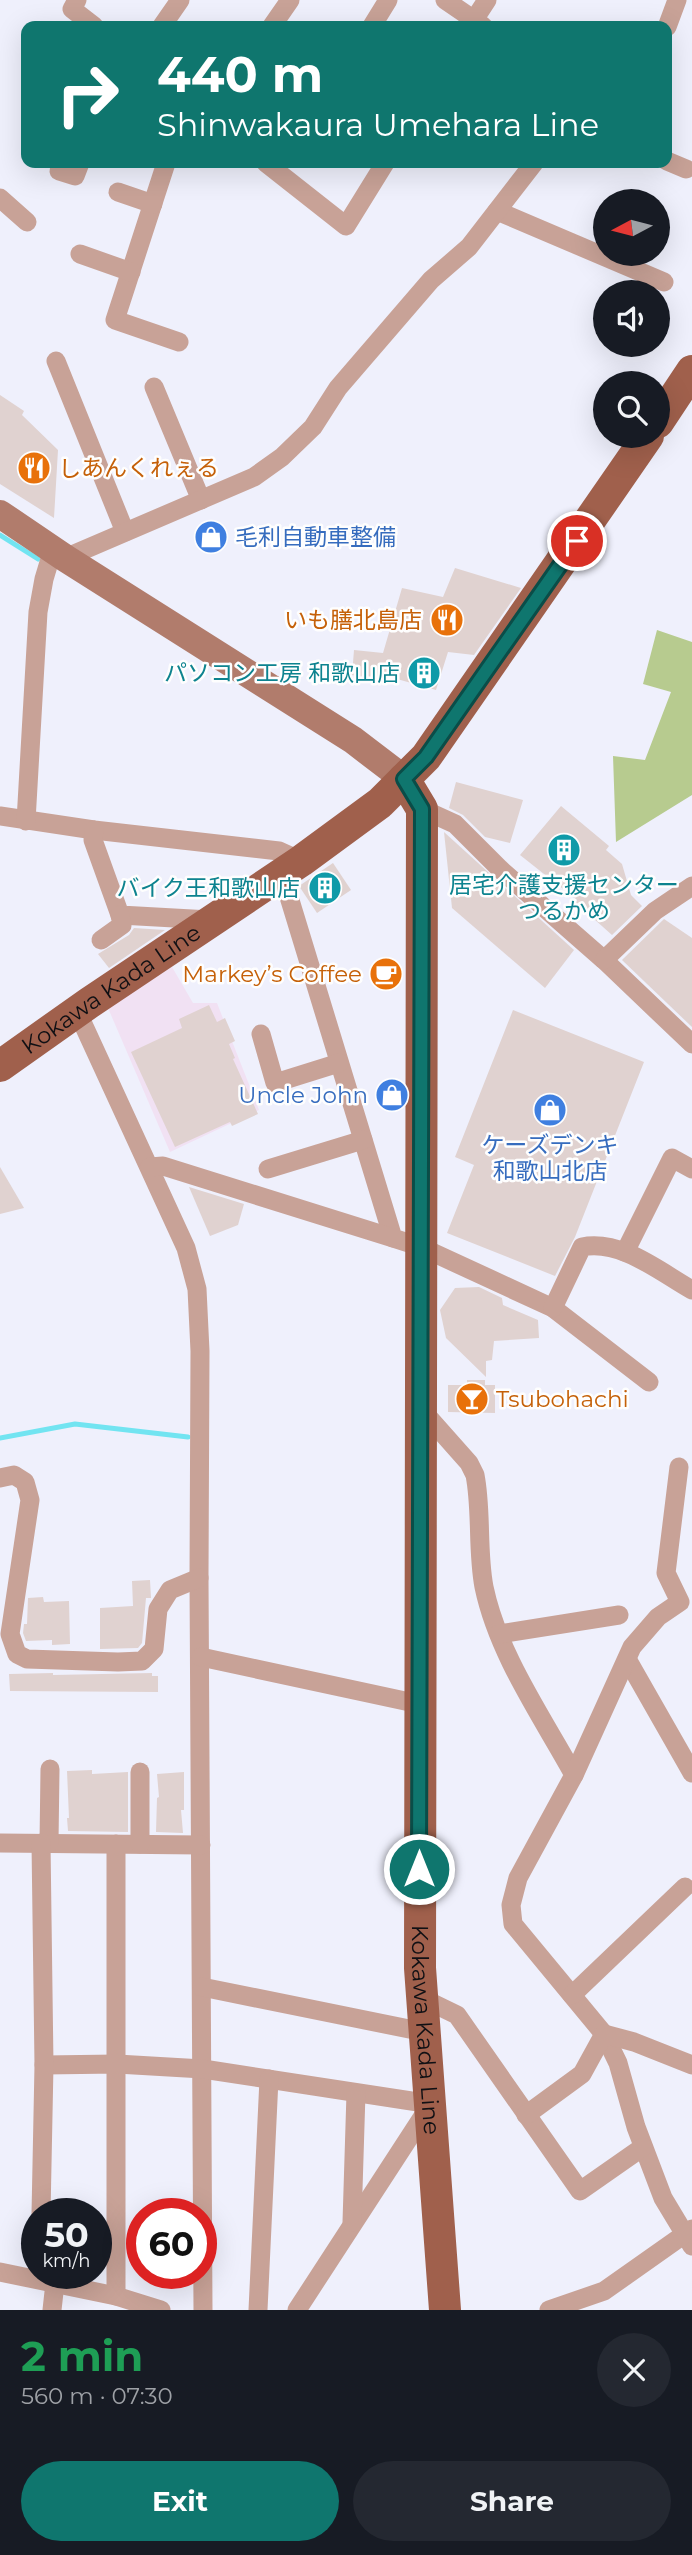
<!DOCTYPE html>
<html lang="en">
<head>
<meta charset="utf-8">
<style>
  body { margin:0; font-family:Montserrat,"Noto Sans JP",sans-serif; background:#242831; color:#f1f3f6; height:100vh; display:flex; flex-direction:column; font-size:26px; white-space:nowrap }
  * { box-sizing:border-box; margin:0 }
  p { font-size:23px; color:#9ea1a6 }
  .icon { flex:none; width:38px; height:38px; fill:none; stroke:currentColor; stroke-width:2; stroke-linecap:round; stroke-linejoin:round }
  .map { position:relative; height:2310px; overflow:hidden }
  .details { display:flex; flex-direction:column; background:#171b24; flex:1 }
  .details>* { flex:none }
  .banner { position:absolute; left:21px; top:21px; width:651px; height:147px; border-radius:14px; box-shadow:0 7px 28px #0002; background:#0f766e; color:#fff; overflow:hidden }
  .needle { width:46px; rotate:263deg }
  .buttons { position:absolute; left:593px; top:189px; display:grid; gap:14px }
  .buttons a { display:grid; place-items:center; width:77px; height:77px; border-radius:50%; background:#171b24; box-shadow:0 7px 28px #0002; font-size:35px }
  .speed { position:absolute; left:21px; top:2198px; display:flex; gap:14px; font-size:35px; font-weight:700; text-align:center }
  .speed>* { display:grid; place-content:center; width:91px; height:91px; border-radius:50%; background:#171b24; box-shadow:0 7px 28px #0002; line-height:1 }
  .speed small { font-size:18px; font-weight:400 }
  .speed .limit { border:10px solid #d22; background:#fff; color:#111 }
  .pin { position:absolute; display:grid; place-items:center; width:60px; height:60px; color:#fff; margin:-30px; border:4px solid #fff; border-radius:50%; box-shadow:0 2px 7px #0007 }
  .me { position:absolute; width:77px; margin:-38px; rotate:0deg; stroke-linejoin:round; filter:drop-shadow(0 0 5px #0008) }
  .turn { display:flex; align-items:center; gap:24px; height:147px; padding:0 21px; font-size:32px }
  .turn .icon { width:91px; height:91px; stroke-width:2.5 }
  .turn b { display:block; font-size:49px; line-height:60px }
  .round { display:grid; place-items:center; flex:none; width:74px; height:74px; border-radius:37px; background:#242831 }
  .headline { display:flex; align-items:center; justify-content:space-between; height:119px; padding:0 21px }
  h1 { font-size:42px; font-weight:700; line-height:52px; color:#1e9e55 }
  .primary-button { display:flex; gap:14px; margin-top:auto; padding:14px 21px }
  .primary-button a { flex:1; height:80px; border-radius:42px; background:#0f766e; color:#fff; font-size:28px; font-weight:700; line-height:80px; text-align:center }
  .primary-button a+a { background:#242831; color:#f1f3f6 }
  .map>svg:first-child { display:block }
  .commercial { fill:#f1e1f3 }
  .green { fill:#b7cb8f }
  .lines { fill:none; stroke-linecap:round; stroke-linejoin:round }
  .stream { stroke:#72e4f1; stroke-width:5 }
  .building { fill:#e0d2d0 }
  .street { stroke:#c8a297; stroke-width:19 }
  .secondary { stroke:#b17c6c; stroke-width:28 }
  .primary { stroke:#a0604c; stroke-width:32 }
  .route-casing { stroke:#0a4d48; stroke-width:18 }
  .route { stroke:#0f766e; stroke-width:12 }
  .labels { text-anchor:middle; stroke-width:5; stroke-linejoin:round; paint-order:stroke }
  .food-label { font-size:23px; fill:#c56008; stroke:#fefefe; text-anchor:start }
  .shop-label { font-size:23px; fill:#366cbe; stroke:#fefefe; text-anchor:start }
  .culture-label { font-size:23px; fill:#0d838f; stroke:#fefefe; text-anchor:end }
  .street-label { font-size:23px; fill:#101014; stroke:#fefefe }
</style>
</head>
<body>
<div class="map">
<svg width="692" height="2310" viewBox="0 0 692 2310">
  <rect width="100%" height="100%" fill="#eff0fc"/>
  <polygon class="commercial" points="172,967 193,1003 217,1003 259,1110 170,1152 108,1008"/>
  <polygon class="green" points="657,630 692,642 692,795 616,842 613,756 645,760 671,692 643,684"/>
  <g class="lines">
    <g class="stream">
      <polyline points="0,535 38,559"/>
      <polyline points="0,1438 75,1424 188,1437"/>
    </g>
  </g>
  <g class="building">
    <polygon points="0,395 24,411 22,415 58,450 54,518 0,484"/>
    <polygon points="455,568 521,588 474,655 448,652 436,690 397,679 396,684 352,675 354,650 383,653 402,588 443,597"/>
    <polygon points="456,782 523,800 510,843 485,837 463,815 449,808"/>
    <polygon points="561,806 609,846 606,850 622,864 631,895 642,906 612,935 575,902 577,900 520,855"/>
    <polygon points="444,832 574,950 545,988 452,908"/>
    <polygon points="333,863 351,890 317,913 299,886"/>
    <polygon points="664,919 692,938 692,1027 622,960"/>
    <polygon points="134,928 165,930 109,968 98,954 129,935"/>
    <polygon points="209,1005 217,1022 225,1018 235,1041 229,1044 235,1058 233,1059 258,1114 232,1126 230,1122 175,1147 131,1052 182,1028 179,1019"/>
    <polygon points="513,1010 644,1062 575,1237 555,1276 447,1233 474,1165 455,1157"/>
    <polygon points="0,1167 24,1208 0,1214"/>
    <polygon points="189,1187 244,1204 238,1225 210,1236"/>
    <polygon points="479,1287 502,1298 503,1305 538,1320 539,1338 494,1341 492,1360 486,1361 486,1377 446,1338 440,1310 455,1288"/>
    <polygon points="467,1380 485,1380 485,1385 495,1385 495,1413 448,1412 448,1385 467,1385"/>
    <polygon points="150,1580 151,1598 146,1598 142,1643 138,1648 100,1649 100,1608 133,1606 132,1581"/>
    <polygon points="43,1597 44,1602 69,1601 70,1644 52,1645 52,1640 26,1641 23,1633 24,1624 27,1624 28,1598"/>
    <polygon points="53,1673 53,1675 152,1673 152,1676 158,1676 158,1692 10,1691 9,1674"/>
    <polygon points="92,1770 92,1774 128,1772 128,1832 68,1831 67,1818 69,1818 67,1771"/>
    <polygon points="184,1772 184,1810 181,1810 183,1833 156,1832 157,1798 159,1797 157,1774"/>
  </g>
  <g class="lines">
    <g class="street">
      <polyline points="77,0 72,9 94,26"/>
      <polyline points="445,0 483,26"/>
      <polyline points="162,26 180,0"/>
      <polyline points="272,26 290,0"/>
      <polyline points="372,26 388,0"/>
      <polyline points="470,26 487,0"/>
      <polyline points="667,27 677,0"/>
      <polyline points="667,161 686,169"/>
      <polyline points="166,163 115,320 179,342"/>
      <polyline points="266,163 346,226 385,163"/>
      <polyline points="59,171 75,176 80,163"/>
      <polyline points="118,192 153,204"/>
      <polyline points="0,198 27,222"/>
      <polyline points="497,211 664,282"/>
      <polyline points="80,254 131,272"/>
      <polyline points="56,361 125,532"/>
      <polyline points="154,387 201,500"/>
      <polyline points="65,558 254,477 282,457 313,427 338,388 431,280 469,247 534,163"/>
      <polyline points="422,809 455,824 500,869 604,960 692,1044"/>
      <polyline points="0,816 94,830 279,851 301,861"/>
      <polyline points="26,821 38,612 44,579 53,549"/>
      <polyline points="94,830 93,840 120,915 210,920"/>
      <polyline points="282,874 393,1238 421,1247 553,1308 649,1382"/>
      <polyline points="101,940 122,925 120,915"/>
      <polyline points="604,960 655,911 692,886"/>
      <polyline points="77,1011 186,1248 197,1289 200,1351 199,1578 203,2310"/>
      <polyline points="261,1034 275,1083 339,1063"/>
      <polyline points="150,1167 163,1166 393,1238"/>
      <polyline points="268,1169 363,1140"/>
      <polyline points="625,1252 672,1158 692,1169"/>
      <path d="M553,1308L582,1247C621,1239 660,1272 692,1290"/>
      <path d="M422,1410L469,1463L475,1475C482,1511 477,1550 484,1587C498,1654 541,1715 574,1775L518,1878L511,1905L513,1924L604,2034L618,2063L636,2127L663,2198L692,2246"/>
      <polyline points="0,1478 14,1475 25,1482 30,1500 10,1634 17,1654 27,1659 118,1662 142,1661 154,1649 158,1609 170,1590 199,1578"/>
      <polyline points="499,1634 619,1615"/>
      <polyline points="201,1657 419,1704"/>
      <polyline points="627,1659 692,1773"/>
      <polyline points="574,1775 632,1647 658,1617 680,1602 666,1573 679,1467"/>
      <polyline points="0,1843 201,1845"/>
      <polyline points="49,1843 50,1769"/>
      <polyline points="140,1844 140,1772"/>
      <polyline points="202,1987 424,2032"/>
      <polyline points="572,1995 685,1887"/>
      <polyline points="422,1998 457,2015 580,2191 643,2147"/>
      <polyline points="44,2065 117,2064 203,2069 431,2104 297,2310"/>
      <polyline points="526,2115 582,2074 604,2034 634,2042 692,2065"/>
      <polyline points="41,2214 44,2065 41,1843"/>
      <polyline points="352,2222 356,2093"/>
      <polyline points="0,2272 116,2296 161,2310"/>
      <polyline points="116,2296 116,1844"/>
      <polyline points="52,2310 55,2283"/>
      <polyline points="258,2310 269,2079"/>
      <polyline points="549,2310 604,2291 692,2229"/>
    </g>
    <polyline class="secondary" points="0,514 65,558 353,740 404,779"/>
    <g class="primary">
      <polyline points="658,422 692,371"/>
      <path id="s1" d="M404,779L422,809L420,1968L445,2310"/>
      <path id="s2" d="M0,1066L89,1003L301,861L380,803L426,757L648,436"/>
    </g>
  </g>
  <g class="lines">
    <defs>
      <polyline id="route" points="419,1869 422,809 404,779 426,757 577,541"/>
    </defs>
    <use href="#route" class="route-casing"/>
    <use href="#route" class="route"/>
  </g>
  <defs>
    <symbol id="restaurant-disc" viewBox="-11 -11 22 22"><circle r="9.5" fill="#e8710a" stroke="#fefefe"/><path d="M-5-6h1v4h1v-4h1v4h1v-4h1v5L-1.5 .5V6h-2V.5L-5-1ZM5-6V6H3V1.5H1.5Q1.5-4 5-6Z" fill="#fff"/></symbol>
    <symbol id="shop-disc" viewBox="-11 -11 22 22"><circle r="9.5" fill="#3f7fe0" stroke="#fefefe"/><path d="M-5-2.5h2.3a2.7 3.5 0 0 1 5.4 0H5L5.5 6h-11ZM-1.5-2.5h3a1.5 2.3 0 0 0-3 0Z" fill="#fff"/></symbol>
    <symbol id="building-disc" viewBox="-11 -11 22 22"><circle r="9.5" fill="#0f9aa8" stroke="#fefefe"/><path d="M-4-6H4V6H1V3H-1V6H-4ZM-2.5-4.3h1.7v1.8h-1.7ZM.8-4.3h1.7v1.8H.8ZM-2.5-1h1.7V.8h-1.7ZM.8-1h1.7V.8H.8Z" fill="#fff"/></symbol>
    <symbol id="cafe-disc" viewBox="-11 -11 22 22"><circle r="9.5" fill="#e8710a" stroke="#fefefe"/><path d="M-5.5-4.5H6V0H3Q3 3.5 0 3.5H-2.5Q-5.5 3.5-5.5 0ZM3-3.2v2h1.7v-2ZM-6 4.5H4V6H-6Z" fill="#fff"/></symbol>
    <symbol id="bar-disc" viewBox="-11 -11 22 22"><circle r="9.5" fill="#e8710a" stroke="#fefefe"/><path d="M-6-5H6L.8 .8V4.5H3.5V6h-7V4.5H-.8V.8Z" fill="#fff"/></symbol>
  </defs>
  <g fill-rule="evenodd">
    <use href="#restaurant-disc" x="15" y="449" width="38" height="38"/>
    <use href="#shop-disc" x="192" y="518" width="38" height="38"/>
    <use href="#restaurant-disc" x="428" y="601" width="38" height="38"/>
    <use href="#building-disc" x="405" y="654" width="38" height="38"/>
    <use href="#building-disc" x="545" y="831" width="38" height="38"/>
    <use href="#building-disc" x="306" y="869" width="38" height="38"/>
    <use href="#cafe-disc" x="367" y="955" width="38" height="38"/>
    <use href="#shop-disc" x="373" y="1076" width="38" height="38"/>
    <use href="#shop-disc" x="531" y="1091" width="38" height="38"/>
    <use href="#bar-disc" x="453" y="1380" width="38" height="38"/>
  </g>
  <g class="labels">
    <g class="food-label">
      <text x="58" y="476">しあんくれぇる</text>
      <text x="422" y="628" text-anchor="end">いも膳北島店</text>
      <text x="362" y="982" text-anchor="end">Markey’s Coffee</text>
      <text x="496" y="1407">Tsubohachi</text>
    </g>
    <g class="shop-label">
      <text x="235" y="545">毛利自動車整備</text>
      <text x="368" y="1103" text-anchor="end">Uncle John</text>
      <text x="550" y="1153" text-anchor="middle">ケーズデンキ<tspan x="550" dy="26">和歌山北店</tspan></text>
    </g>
    <g class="culture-label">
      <text x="400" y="681">パソコン工房 和歌山店</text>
      <text x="564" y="893" text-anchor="middle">居宅介護支援センター<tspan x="564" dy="26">つるかめ</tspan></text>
      <text x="300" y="896">バイク王和歌山店</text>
    </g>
    <g class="street-label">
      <text dy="8" stroke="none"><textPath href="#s2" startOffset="135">Kokawa Kada Line</textPath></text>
      <text dy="8" stroke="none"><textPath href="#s1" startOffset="1256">Kokawa Kada Line</textPath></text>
    </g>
  </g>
</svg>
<div class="buttons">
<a><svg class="needle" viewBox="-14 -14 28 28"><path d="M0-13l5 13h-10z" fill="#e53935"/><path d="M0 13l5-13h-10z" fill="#9ea1a6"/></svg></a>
<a><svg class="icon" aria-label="sound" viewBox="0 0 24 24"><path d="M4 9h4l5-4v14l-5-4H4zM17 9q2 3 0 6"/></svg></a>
<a><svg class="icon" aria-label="search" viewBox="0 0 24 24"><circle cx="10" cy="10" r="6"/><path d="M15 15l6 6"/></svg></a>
</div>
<div class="speed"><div>50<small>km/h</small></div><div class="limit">60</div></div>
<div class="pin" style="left:577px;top:541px;background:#d93025"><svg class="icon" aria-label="arrive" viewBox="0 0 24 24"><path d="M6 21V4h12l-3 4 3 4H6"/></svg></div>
<svg class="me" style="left:419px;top:1869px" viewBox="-20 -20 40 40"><circle r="17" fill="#0f766e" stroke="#fff" stroke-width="3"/><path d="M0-11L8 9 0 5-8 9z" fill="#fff"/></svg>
<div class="banner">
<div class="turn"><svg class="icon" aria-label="right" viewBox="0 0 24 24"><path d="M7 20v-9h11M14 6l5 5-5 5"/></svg><div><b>440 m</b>Shinwakaura Umehara Line</div></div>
</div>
</div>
<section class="details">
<div class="headline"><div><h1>2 min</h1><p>560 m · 07:30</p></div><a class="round"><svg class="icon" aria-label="close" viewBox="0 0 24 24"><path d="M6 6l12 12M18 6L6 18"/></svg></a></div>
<div class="primary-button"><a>Exit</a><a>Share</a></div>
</section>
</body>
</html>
